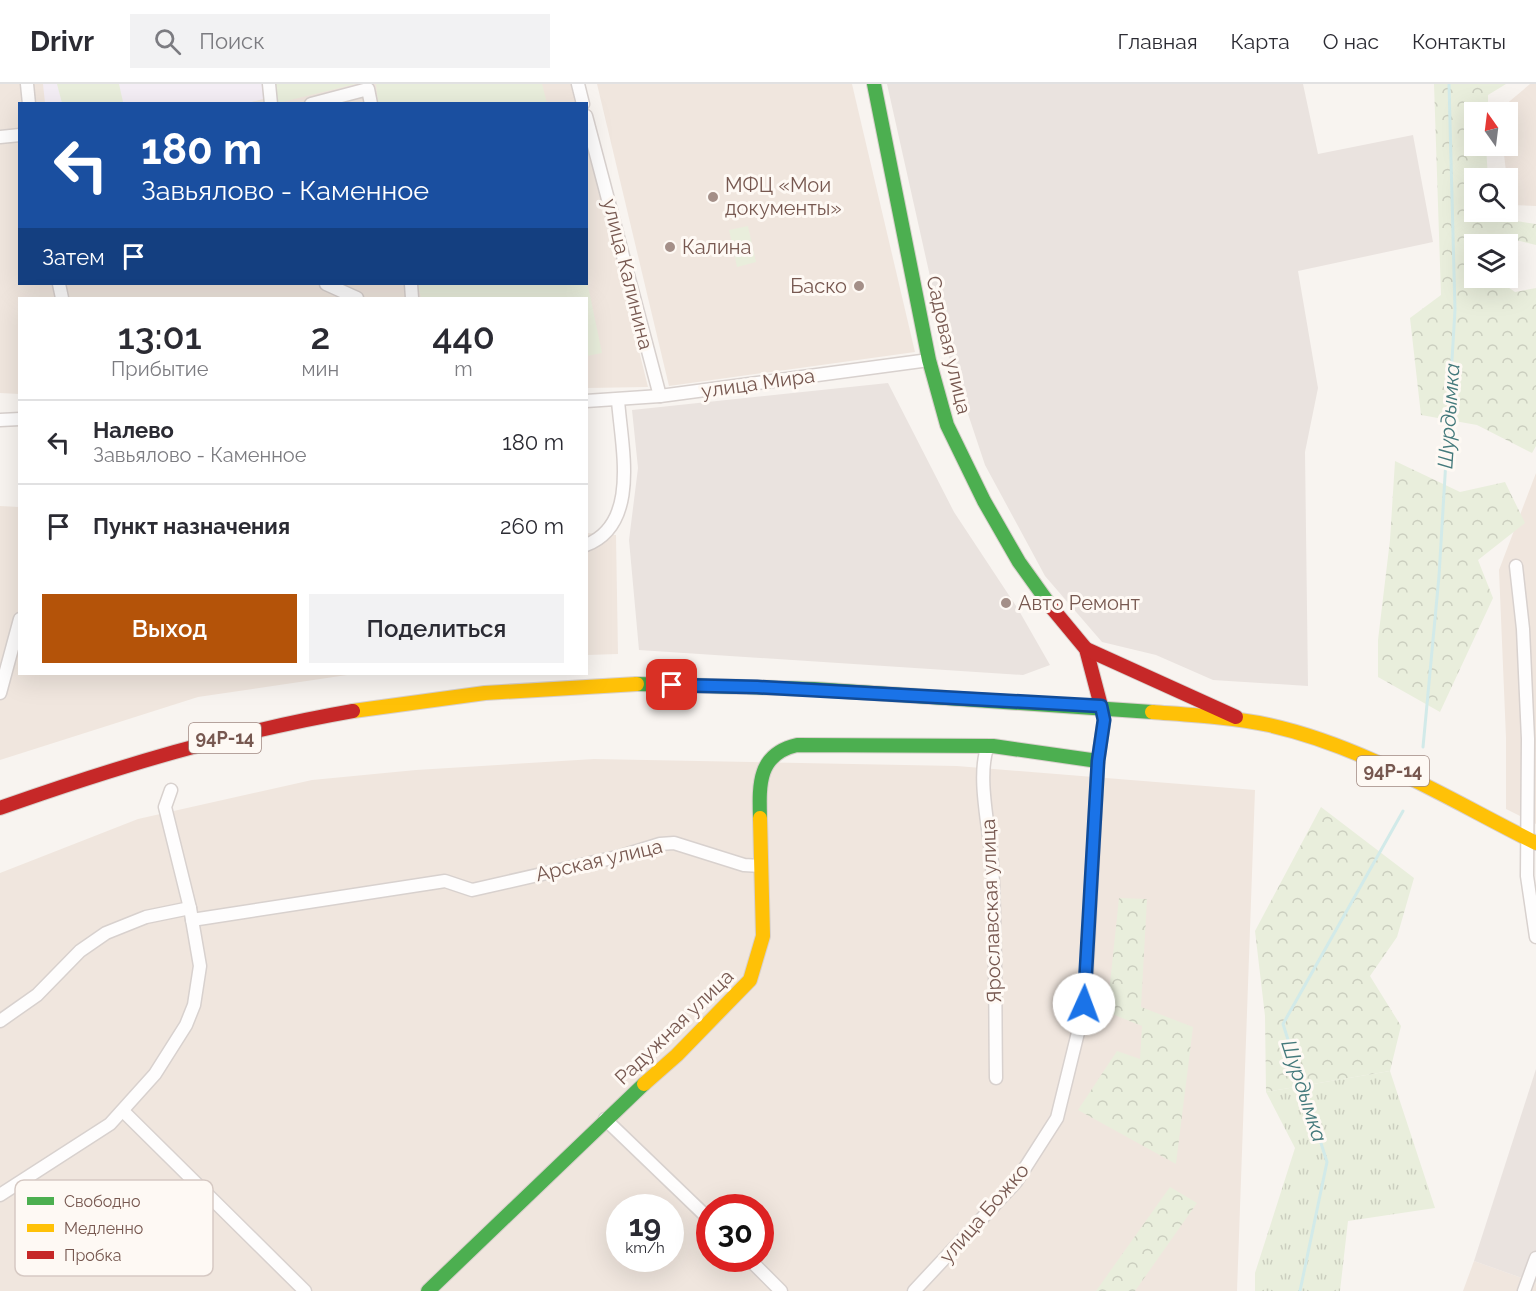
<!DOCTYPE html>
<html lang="ru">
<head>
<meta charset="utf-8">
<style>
  body { margin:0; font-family:Raleway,sans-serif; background:#f2f2f3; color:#2b2b33; height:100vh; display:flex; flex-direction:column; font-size:22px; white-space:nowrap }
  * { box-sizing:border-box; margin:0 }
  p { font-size:20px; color:#7c7c81 }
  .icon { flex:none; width:33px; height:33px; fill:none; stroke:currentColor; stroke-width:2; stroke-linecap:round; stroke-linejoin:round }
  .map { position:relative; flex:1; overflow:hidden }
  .panel { position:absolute; left:18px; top:213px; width:570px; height:378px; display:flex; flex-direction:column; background:#fff; border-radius:0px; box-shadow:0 6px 24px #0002 }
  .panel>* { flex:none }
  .hud { position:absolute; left:18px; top:18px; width:570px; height:183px; border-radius:0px; box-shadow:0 6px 24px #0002; background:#1a4fa0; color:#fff; overflow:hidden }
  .needle { width:39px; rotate:346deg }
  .tools { position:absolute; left:1464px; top:18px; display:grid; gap:12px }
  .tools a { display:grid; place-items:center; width:54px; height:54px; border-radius:0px; background:#fff; box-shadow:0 6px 24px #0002; font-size:30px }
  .speed { position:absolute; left:606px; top:1110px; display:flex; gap:12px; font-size:30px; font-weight:700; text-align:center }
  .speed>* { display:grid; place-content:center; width:78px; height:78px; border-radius:50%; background:#fff; box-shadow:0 6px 24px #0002; line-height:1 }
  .speed small { font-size:15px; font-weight:400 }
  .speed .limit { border:9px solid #d22; background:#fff; color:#111 }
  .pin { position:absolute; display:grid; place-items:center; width:51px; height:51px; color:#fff; margin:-26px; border-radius:12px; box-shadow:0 3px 9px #0006 }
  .me { position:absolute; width:66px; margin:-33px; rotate:2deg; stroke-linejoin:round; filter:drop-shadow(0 0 4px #0008) }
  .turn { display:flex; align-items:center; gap:21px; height:126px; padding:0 24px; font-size:27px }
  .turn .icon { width:78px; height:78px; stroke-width:2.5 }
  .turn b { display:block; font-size:42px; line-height:51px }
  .then { display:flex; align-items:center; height:57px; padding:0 24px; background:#0003; gap:12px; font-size:22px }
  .eta { display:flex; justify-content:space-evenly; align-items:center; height:102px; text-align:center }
  .eta b { font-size:36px; font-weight:600; line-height:42px }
  .cta { display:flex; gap:12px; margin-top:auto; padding:12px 24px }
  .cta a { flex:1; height:69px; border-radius:0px; background:#b45309; color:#fff; font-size:24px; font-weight:600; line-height:69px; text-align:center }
  .cta a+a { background:#f2f2f3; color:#2b2b33 }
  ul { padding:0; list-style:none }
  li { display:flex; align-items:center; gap:18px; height:84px; padding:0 24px; border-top:2px solid #e1e1e2 }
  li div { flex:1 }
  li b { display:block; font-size:22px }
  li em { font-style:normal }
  header { display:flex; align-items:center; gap:36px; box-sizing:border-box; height:84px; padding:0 30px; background:#fff; border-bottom:2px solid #e1e1e2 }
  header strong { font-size:28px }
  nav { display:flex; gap:33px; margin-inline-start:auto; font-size:21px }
  .search { width:420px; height:54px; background:#f2f2f3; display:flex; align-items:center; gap:15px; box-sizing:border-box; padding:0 21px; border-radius:0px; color:#7c7c81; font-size:22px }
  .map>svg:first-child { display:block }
  .residential { fill:#f0e6de; fill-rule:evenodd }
  .industrial { fill:#eae3df }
  .education { fill:#f4eef5 }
  .grass { fill:url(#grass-tufts) }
  .forest { fill:url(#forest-crowns) }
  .park { fill:#e9eedc }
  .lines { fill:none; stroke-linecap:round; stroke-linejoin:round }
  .stream { stroke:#d2eae9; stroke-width:3 }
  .street-casing { stroke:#d8d1ce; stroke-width:15 }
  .fast-casing { stroke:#d8d0cc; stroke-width:16 }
  .slow-casing { stroke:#d8d0cc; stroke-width:16 }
  .jam-casing { stroke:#d8d0cc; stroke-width:16 }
  .street { stroke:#fefdfd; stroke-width:12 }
  .fast { stroke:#4caf50; stroke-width:14 }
  .slow { stroke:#ffc107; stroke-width:14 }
  .jam { stroke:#c62828; stroke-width:14 }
  .route-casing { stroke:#114b97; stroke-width:15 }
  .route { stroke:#1a73e8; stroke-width:10 }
  .poi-dot { fill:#a48f88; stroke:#fef9f4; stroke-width:2 }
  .labels { text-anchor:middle; stroke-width:6; stroke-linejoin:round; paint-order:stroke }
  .shield { fill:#fef9f4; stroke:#a08881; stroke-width:1.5 }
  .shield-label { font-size:18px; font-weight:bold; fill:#775850 }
  .poi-label { font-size:20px; fill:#775850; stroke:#fef9f4; text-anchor:start }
  .street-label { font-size:20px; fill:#775850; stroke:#fef9f4 }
  .water-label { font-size:21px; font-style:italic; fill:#43797b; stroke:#fef9f4 }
  .key { fill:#fef9f4; stroke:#d6c9c3; stroke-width:1.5 }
  .key-label { font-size:16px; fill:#775850 }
</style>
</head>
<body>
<header>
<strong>Drivr</strong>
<div class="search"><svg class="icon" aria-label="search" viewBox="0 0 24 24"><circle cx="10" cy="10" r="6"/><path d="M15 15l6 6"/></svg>Поиск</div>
<nav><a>Главная</a><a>Карта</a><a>О нас</a><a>Контакты</a></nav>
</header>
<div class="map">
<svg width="1536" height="1207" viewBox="0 0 1536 1207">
  <defs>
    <pattern id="grass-tufts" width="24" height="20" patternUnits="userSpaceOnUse" patternTransform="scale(1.5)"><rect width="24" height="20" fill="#e9eedc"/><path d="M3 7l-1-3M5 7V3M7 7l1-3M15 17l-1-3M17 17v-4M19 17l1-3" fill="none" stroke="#cbcebf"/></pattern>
    <pattern id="forest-crowns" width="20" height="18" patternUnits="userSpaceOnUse" patternTransform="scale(1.5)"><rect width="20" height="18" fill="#e9eedc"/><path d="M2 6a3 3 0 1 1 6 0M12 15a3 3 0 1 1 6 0" fill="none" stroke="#cbcebf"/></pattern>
  </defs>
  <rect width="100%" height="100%" fill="#f8f4f0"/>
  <g class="residential">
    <polygon points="0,0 572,0 577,19 20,20 20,200 586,200 587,57 648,303 587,304 586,214 20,214 19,310 0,309"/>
    <polygon points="597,0 852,0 915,268 669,302"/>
    <polygon points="1530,0 1536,0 1536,122 1510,121 1503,62 1508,62 1508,28 1498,27"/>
    <polygon points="1536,389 1536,740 1506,725 1506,654 1499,486"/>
    <polygon points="0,422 19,423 20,590 354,590 198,613 0,676"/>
    <polygon points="587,449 616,451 618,570 587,571"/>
    <path d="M594,675L957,682L1255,706L1237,1207H0V789L138,735L312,696L416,686ZM620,1124H670V1174H620ZM710,1124H760V1174H710Z"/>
    <polygon points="1474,1177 1536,1199 1536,1207 1463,1207"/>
  </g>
  <g class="industrial">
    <polygon points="887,0 1303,0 1318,70 1413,51 1433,158 1298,187 1318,304 1305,368 1308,602 1213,596 1156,571 1102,558 1045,492 985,381 946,264"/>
    <polygon points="888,299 954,428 1018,525 1050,581 1023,591 639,566 629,456 638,384 632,326"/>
    <polygon points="1536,985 1536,1199 1474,1177"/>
  </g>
  <polygon class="education" points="43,0 264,0 267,14 244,20 45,19"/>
  <polygon class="grass" points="1390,987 1435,1124 1348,1137 1340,1207 1255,1207 1255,1189 1295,1064 1266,1008"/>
  <g class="forest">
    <polygon points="1434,0 1506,0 1488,11 1488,28 1474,28 1474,62 1486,62 1488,94 1474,94 1474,128 1490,128 1490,133 1536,140 1536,161 1499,152 1493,160 1474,160 1474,194 1495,194 1515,208 1536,204 1536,362 1532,369 1477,341 1421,331 1410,234 1441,211"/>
    <polygon points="1395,377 1460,408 1505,398 1525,439 1478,476 1493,514 1440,628 1378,593 1378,556 1390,456"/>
    <polygon points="1321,723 1414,794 1397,853 1370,892 1401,942 1390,987 1266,1008 1265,932 1255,847"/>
    <polygon points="1119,814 1147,815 1141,923 1193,943 1176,1080 1078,1026 1117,967 1140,975 1142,942 1107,928"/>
    <polygon points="1170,1103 1197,1119 1135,1207 1096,1207"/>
  </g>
  <g class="park">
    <polygon points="57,0 119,0 123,18 62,19"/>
    <polygon points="274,0 356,0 278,19"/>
    <polygon points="376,0 542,0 547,19 378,19"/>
    <polygon points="748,142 756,178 737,183 729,146"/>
    <polygon points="587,197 602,269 587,272 586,214 421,214 418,200 586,200"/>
  </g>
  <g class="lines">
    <g class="stream">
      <polyline points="1423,663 1439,492 1455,226 1449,0"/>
      <polyline points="1300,1207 1327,1078 1283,940 1403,727"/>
    </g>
    <defs>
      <g id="street">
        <polyline points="27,0 29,20"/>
        <polyline points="269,0 271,20"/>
        <polyline points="578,0 583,20"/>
        <polyline points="311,20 368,5 371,20"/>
        <polyline points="586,32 660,312"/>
        <polyline points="0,53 20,51"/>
        <polyline points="59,200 62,214"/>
        <polyline points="326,200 357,214"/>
        <polyline points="411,200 412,214"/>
        <polyline points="586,317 660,312 929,276"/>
        <polyline points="0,336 20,335"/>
        <path d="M586,461C641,440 621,361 618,316"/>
        <polyline points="1516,482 1523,545 1528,655 1527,792 1536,853"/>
        <polyline points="0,609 20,535"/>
        <path d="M988,662C976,691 990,747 992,779C996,851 995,922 996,994"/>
        <polyline points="192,836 445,797 472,806 621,772 660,760 674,759 744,781 761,782"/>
        <polyline points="0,937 37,911 80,867 106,849 146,833 190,824"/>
        <polyline points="123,1027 305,1207"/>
        <polyline points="605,1035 710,1136"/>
        <polyline points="0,1111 110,1040 155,990 186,941 194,921 200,882 190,824 165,723 171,706"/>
        <polyline points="748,1174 781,1207"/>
        <polyline points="914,1207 1016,1098 1057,1034 1085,920 1098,677 1104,636 1101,622"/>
        <polyline points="1524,1207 1536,1174"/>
      </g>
      <g id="fast">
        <polyline points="874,0 929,276 947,341 984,417 1019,478 1052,524"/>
        <polyline points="637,600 814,605 1152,628"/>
        <path d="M760,734C759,700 758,670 797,661L993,662L1098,677"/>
        <polyline points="428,1207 644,1000"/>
      </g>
      <g id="slow">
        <polyline points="353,627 485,609 637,600"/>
        <path d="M1152,628C1191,631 1231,633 1269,641C1364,662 1450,716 1536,759"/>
        <polyline points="644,1000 677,971 750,896 763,852 760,734"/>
      </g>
      <g id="jam">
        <polyline points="1052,524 1086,565 1101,622"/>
        <polyline points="1086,565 1236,633"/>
        <path d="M0,724C116,683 232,648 353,627"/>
      </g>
    </defs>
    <use href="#street" class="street-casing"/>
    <use href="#fast" class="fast-casing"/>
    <use href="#slow" class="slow-casing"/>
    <use href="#jam" class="jam-casing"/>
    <use href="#street" class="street"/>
    <use href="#fast" class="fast"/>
    <use href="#slow" class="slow"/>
    <use href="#jam" class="jam"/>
  </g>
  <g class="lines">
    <defs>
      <polyline id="route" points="672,601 757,603 1101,622 1104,636 1098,677 1084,920"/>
    </defs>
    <use href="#route" class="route-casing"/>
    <use href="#route" class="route"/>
  </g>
  <g class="poi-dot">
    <circle cx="713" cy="113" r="6"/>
    <circle cx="670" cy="163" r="6"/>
    <circle cx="859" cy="202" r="6"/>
    <circle cx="1006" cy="519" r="6"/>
  </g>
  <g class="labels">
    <g class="shield">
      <rect x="189" y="639" width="72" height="30" rx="4.5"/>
      <rect x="1357" y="672" width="72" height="30" rx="4.5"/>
    </g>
    <g class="shield-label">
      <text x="225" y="660">94Р-14</text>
      <text x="1393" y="693">94Р-14</text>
    </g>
    <g class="poi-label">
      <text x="725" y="108">МФЦ «Мои<tspan x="725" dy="23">документы»</tspan></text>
      <text x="682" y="170">Калина</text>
      <text x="847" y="209" text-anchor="end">Баско</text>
      <text x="1018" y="526">Авто Ремонт</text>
    </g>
    <g class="street-label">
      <text transform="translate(628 190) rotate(76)" y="7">улица Калинина</text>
      <text transform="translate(949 261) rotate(77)" y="7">Садовая улица</text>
      <text transform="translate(758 299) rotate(-8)" y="7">улица Мира</text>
      <text transform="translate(599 776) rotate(-13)" y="7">Арская улица</text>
      <text transform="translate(991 827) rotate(-92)" y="7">Ярославская улица</text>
      <text transform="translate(674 943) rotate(-44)" y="7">Радужная улица</text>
      <text transform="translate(984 1129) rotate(-49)" y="7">улица Божко</text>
    </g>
    <g class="water-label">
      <text transform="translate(1449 332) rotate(-86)" y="7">Шурдымка</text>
      <text transform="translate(1304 1007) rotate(72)" y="7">Шурдымка</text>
    </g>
  </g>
  <rect x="15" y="1096" width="198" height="96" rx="9" class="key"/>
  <rect x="27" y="1113" width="27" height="8" fill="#4caf50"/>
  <rect x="27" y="1140" width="27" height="8" fill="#ffc107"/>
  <rect x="27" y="1167" width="27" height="8" fill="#c62828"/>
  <g class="key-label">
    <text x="64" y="1123">Свободно</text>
    <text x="64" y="1150">Медленно</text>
    <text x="64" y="1177">Пробка</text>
  </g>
</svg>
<div class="tools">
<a><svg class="needle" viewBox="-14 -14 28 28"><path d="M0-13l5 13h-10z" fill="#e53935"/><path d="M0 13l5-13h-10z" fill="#7c7c81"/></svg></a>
<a><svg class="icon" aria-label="search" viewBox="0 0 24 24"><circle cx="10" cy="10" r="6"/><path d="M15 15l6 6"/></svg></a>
<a><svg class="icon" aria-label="layers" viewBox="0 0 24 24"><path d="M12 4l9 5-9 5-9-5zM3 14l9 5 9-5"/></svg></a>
</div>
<div class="speed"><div>19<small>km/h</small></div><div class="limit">30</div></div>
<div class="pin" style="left:672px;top:601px;background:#d93025"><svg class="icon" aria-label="arrive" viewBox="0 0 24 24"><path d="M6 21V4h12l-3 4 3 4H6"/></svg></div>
<svg class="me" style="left:1084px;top:920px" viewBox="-20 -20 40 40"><circle r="19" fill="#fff"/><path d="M0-13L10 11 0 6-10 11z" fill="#1a73e8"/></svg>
<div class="hud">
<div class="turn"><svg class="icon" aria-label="left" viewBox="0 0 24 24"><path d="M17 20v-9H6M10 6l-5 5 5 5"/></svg><div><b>180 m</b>Завьялово - Каменное</div></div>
<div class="then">Затем<svg class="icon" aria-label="arrive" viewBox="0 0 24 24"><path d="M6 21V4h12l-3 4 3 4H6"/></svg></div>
</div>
<section class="panel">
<div class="eta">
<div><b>13:01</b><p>Прибытие</p></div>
<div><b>2</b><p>мин</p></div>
<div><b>440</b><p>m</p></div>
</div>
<ul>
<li><svg class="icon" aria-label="left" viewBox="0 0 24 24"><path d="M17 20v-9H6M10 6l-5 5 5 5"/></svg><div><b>Налево</b><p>Завьялово - Каменное</p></div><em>180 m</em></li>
<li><svg class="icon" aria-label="arrive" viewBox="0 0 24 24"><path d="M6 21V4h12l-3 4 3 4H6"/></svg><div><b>Пункт назначения</b></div><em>260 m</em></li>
</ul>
<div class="cta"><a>Выход</a><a>Поделиться</a></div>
</section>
</div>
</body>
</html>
